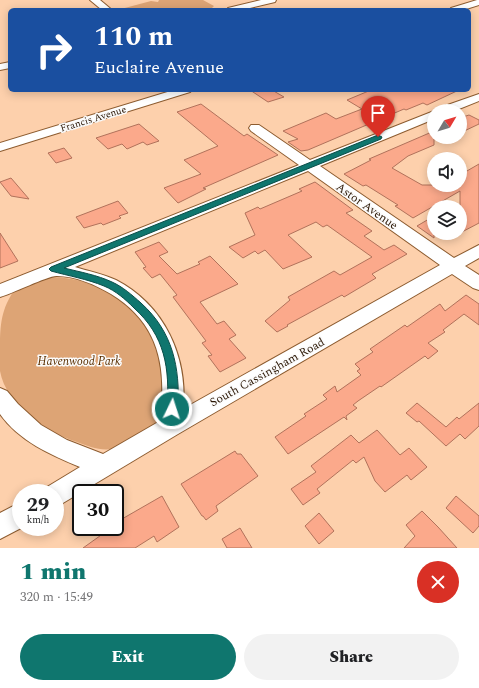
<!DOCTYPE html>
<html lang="en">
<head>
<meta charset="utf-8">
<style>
  body { margin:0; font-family:Spectral,serif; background:#f2f2f2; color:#202124; height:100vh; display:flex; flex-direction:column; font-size:15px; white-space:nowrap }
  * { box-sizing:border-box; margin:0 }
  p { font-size:13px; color:#757577 }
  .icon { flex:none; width:22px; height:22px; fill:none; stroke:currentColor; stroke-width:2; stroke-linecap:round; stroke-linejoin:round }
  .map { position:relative; height:548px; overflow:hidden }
  .sheet { display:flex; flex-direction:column; background:#fff; flex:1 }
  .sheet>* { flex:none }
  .hud { position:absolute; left:8px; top:8px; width:463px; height:84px; border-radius:6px; box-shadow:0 2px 10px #0003; background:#1a4fa0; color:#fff; overflow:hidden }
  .needle { width:26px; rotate:52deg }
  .tools { position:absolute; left:427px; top:104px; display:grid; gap:8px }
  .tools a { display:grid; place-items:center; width:40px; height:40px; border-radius:50%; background:#fff; box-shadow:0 2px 10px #0003; font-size:20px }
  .speed { position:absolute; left:12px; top:484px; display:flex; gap:8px; font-size:20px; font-weight:700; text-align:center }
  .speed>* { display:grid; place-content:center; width:52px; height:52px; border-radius:50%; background:#fff; box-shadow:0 2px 10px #0003; line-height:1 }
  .speed small { font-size:10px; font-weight:400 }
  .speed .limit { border:2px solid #111; border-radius:6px; background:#fff; color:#111 }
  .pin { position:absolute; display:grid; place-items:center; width:34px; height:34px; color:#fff; margin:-41px -17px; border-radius:50% 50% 50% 0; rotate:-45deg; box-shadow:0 0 4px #0007 }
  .pin .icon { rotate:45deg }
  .me { position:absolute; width:44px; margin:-22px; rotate:4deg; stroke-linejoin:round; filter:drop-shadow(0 0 3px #0008) }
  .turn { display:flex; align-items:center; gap:14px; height:84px; padding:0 20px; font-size:18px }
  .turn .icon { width:52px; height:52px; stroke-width:2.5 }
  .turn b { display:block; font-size:28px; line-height:34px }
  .round { display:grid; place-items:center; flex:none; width:42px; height:42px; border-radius:21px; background:#f2f2f2 }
  .overview { display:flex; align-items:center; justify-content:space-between; height:68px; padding:0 20px }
  h1 { font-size:24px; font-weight:800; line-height:30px; color:#0f766e }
  .primary-button { display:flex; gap:8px; margin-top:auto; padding:8px 20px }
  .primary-button a { flex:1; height:46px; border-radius:24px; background:#0f766e; color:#fff; font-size:16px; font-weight:800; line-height:46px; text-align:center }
  .primary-button a+a { background:#f2f2f2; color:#202124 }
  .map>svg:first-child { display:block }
  .green { fill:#dda475 }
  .building { fill:#fba98b; stroke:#b1725b }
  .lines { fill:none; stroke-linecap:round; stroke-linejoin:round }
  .minor-casing { stroke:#8d5c30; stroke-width:2 }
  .minor { fill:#fff; fill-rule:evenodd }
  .route { fill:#0f766e; stroke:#0a4d48 }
  .labels { text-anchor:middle; stroke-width:3; stroke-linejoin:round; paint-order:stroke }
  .far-street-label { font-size:10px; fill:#2c1806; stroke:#fbfbfb }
  .street-label { font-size:12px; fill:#2c1806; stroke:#fbfbfb }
  .park-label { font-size:12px; font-style:italic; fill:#5a2f01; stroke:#fbfbfb }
</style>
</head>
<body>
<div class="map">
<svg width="479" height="548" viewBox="0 0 479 548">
  <rect width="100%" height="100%" fill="#fdd0ac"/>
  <g class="green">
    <polygon points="159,0 203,0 214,6 212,8 206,10 122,10 121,9 151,1 158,2"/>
    <path d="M51,277C88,277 125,296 146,326C151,333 155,340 158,348C163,363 168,408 159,422C156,427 139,434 133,438C127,441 119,448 112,449C100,451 87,446 77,442C46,432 6,405 0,371C0,365 0,358 0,353C0,329 0,312 13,292Z"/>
  </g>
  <g class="building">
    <polygon points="250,90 272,90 284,97 268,102"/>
    <polygon points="371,90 459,90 427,105 423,103 406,110 404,109 308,150 301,151 288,142 298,139 283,131 326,113 336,119 362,109 347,100"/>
    <polygon points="201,104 244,136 247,134 278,155 203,188 206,189 178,203 164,188 201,174 184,160 218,146 177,112"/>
    <polygon points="469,115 479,120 479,124 460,133 460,118"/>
    <polygon points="139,124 159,141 147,145 143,142 127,149 122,144 108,149 96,138"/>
    <polygon points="434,131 434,145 408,156 392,168 422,185 460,185 460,175 479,164 479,223 460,233 460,191 413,218 395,206 398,205 366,185 363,186 344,174 371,160 369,159"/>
    <polygon points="64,148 72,158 56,163 48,153"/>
    <polygon points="11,178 29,199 11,196 0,182"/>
    <polygon points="315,182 353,210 346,213 372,231 364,236 384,250 394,245 407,254 372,274 376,278 344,297 342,295 287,325 288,326 277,332 265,321 290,300 288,297 334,271 340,275 372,257 327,225 323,227 316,222 288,235 312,257 283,269 265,250 258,254 255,251 243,258 229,247 255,235 245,213 258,207 260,209 302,191 299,189"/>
    <polygon points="118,201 128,213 119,216 121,218 103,225 101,223 84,228 76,217"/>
    <polygon points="434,216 434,238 417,226"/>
    <polygon points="0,233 18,261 0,268"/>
    <polygon points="159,242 168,252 159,256 177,274 200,264 198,262 210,256 238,284 200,302 217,324 224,321 236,335 229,339 246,358 220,372 208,356 212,355 202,343 206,341 173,297 177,295 160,274 152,278 143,268 146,267 135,252"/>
    <polygon points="466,295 479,304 479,325 464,314 443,330 445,332 428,343 438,351 428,359 425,356 381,387 380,386 358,401 353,405 357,408 346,416 347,420 344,417 288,454 275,437 306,416 304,414 327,399 323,395 335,386 337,392 361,375 357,371 360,369 355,364 373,352 370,349 405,325 407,327 440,304 445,311"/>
    <polygon points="417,403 446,427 457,417 459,419 479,403 479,426 465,439 460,434 446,446 419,421 417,422 406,413"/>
    <polygon points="377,430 400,455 409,448 427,467 411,480 407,475 385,492 375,481 364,457 356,463 353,460 317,489 320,493 303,505 291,489 316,472 311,466 351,435 359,443"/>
    <polygon points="235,451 237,454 241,454 258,476 216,506 218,511 206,520 203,516 202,516 181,484"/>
    <polygon points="162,496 179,527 157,542 154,536 135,548 83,548 104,533 103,530 109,527 115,527 115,523"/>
    <polygon points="456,496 479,516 479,526 473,533 446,508"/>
    <polygon points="422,511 438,527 457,548 404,548 415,536 406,525"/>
    <polygon points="319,513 334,531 319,544 305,526"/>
    <polygon points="240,528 252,548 227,548 222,539"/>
  </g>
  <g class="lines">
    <defs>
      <g id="minor">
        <polygon points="90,0 100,0 112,10 102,10"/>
        <polygon points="261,0 276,0 275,2 242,10 227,10 228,8"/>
        <polygon points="477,0 479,0 479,5 463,10 450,10 451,8"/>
        <polygon points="10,62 10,68 0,70 0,64"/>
        <polygon points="174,90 192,90 190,92 0,151 0,143"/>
        <polygon points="479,94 479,101 454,111 437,111 439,108"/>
        <path d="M434,111V119L320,166L454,258L479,245V258L465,266L479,275V290L473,288L452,274L178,434L63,503L55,507V493H44L47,487L80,467C51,455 19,441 0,414V388L7,391L18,404L41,425L67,440L103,454L160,421C167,368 160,324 111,294C96,285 75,276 57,276C49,275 12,294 0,297V284L299,165L251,131L249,128L251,125H259L310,160ZM308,171L440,265L183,409C188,356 164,305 116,280C103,274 88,271 75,267Z"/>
        <polygon points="21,502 21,527 23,527 0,539 0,513"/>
      </g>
    </defs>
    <use href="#minor" class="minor-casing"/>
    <use href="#minor" class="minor"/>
  </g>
  <path class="route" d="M378,135L382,137L381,139L64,268C80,272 97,275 112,282C123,287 132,295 141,303C173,332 180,367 178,409L177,412L172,414L168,412L167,409C170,368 165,336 134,308C125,299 116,291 104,286C87,279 69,276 51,271L49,269L51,267Z"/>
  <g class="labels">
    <g class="far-street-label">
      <text transform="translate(93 118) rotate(-17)" y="4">Francis Avenue</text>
    </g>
    <g class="street-label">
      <text transform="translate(367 206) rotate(35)" y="4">Astor Avenue</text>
      <text transform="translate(267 372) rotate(-29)" y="4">South Cassingham Road</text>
    </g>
    <g class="park-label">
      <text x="79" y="365">Havenwood Park</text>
    </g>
  </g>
</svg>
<div class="tools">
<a><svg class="needle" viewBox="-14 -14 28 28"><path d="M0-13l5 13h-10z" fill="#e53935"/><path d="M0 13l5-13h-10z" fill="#757577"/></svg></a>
<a><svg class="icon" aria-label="sound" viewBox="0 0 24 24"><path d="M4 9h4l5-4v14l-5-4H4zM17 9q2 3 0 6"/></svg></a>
<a><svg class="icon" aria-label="layers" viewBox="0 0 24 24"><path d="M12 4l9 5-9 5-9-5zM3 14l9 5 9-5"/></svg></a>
</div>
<div class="speed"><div>29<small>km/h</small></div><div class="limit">30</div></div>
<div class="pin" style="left:378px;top:137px;background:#d93025"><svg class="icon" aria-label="arrive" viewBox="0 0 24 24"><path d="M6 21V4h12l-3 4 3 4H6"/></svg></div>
<svg class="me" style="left:172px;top:409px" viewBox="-20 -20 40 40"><circle r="17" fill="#0f766e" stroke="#fff" stroke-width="3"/><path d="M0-11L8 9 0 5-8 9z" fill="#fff"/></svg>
<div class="hud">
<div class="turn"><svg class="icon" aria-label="right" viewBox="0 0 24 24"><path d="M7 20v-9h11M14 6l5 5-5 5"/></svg><div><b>110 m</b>Euclaire Avenue</div></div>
</div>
</div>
<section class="sheet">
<div class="overview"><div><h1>1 min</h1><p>320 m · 15:49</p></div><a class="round" style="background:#d93025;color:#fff"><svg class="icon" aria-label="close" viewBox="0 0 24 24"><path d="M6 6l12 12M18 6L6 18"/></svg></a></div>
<div class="primary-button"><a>Exit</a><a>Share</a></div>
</section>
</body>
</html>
